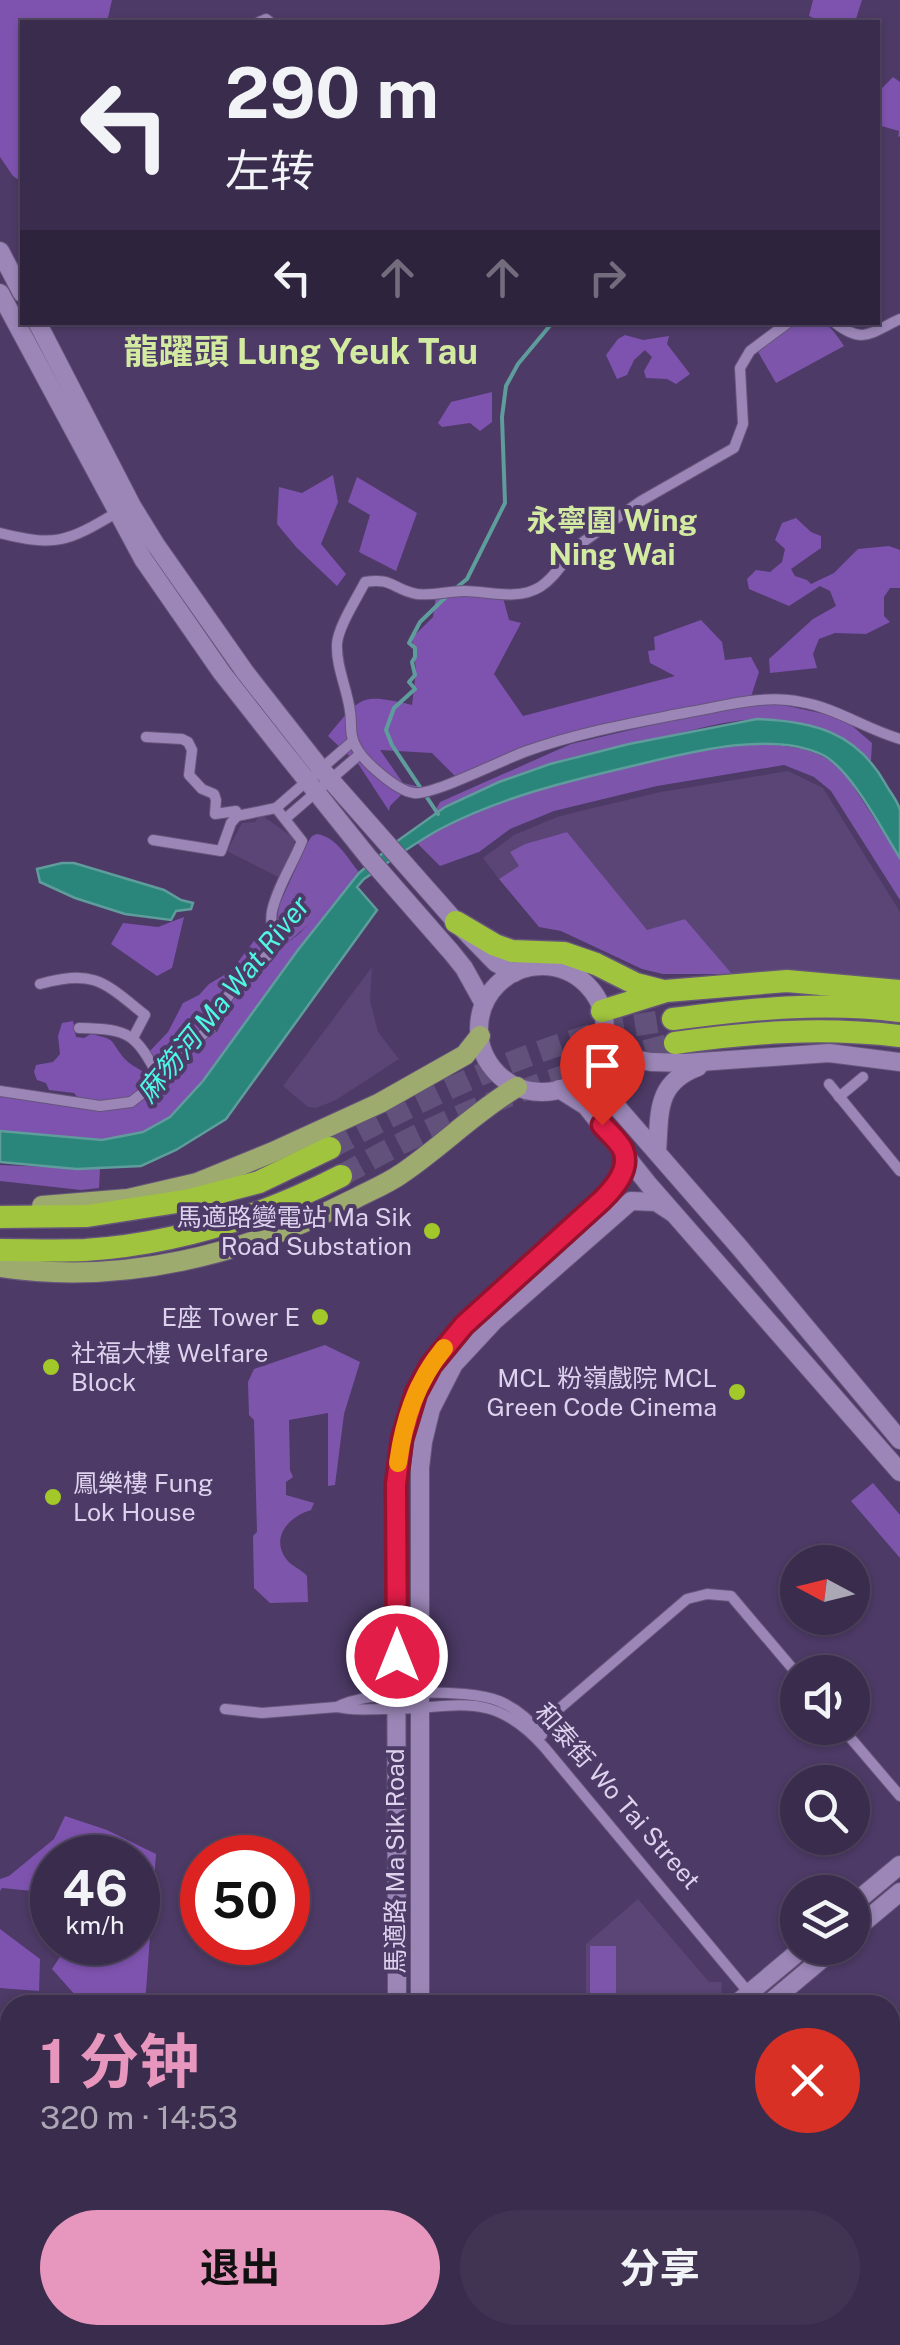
<!DOCTYPE html>
<html lang="zh">
<head>
<meta charset="utf-8">
<style>
  body { margin:0; font-family:"Public Sans","Noto Sans SC",sans-serif; background:#413453; color:#f1f3f6; height:100vh; display:flex; flex-direction:column; font-size:38px; white-space:nowrap }
  * { box-sizing:border-box; margin:0 }
  p { font-size:32px; color:#aba7b5 }
  .icon { flex:none; width:55px; height:55px; fill:none; stroke:currentColor; stroke-width:2; stroke-linecap:round; stroke-linejoin:round }
  .map { position:relative; flex:1; overflow:hidden }
  .details { position:absolute; left:0px; top:1995px; width:900px; height:350px; display:flex; flex-direction:column; background:#3a2c4c; border-radius:30px 30px 0 0; box-shadow:0 2px 8px #0004,0 0 0 2px #544864 }
  .details>* { flex:none }
  .hud { position:absolute; left:20px; top:20px; width:860px; height:305px; border-radius:0px; box-shadow:0 2px 8px #0004,0 0 0 2px #544864; background:#3a2c4c; color:#f1f3f6; overflow:hidden }
  .needle { width:65px; rotate:277deg }
  .tools { position:absolute; left:780px; top:1545px; display:grid; gap:20px }
  .tools a { display:grid; place-items:center; width:90px; height:90px; border-radius:50%; background:#3a2c4c; box-shadow:0 2px 8px #0004,0 0 0 2px #544864; font-size:50px }
  .speed { position:absolute; left:30px; top:1835px; display:flex; gap:20px; font-size:50px; font-weight:700; text-align:center }
  .speed>* { display:grid; place-content:center; width:130px; height:130px; border-radius:50%; background:#3a2c4c; box-shadow:0 2px 8px #0004,0 0 0 2px #544864; line-height:1 }
  .speed small { font-size:25px; font-weight:400 }
  .speed .limit { border:15px solid #d22; background:#fff; color:#111 }
  .pin { position:absolute; display:grid; place-items:center; width:85px; height:85px; color:#fff; margin:-102px -42px; border-radius:50% 50% 50% 0; rotate:-45deg; box-shadow:0 0 10px #0007 }
  .pin .icon { rotate:45deg }
  .me { position:absolute; width:110px; margin:-55px; rotate:0deg; stroke-linejoin:round; filter:drop-shadow(0 0 8px #0008) }
  .turn { display:flex; align-items:center; gap:35px; height:210px; padding:0 40px; font-size:45px }
  .turn .icon { width:130px; height:130px; stroke-width:2.5 }
  .turn b { display:block; font-size:70px; line-height:85px }
  .lanes { display:flex; align-items:center; height:95px; padding:0 40px; background:#0003; justify-content:center; gap:50px; direction:ltr }
  .lanes .off { opacity:.35 }
  .round { display:grid; place-items:center; flex:none; width:105px; height:105px; border-radius:52px; background:#413453 }
  .overview { display:flex; align-items:center; justify-content:space-between; height:170px; padding:0 40px }
  h1 { font-size:60px; font-weight:700; line-height:75px; color:#e797bd }
  .action { display:flex; gap:20px; margin-top:auto; padding:20px 40px }
  .action a { flex:1; height:115px; border-radius:60px; background:#e797bd; color:#111; font-size:40px; font-weight:700; line-height:115px; text-align:center }
  .action a+a { background:#413453; color:#f1f3f6 }
  .map>svg:first-child { display:block }
  .built { fill:#5a4576 }
  .green { fill:#7d56ac }
  .forest { fill:#7e53af }
  .water { fill:#2a857a; stroke:#5f9c9c; stroke-width:2.5 }
  .lines { fill:none; stroke-linecap:round; stroke-linejoin:round }
  .stream { stroke:#5f9c9c; stroke-width:4 }
  .highway-tunnel { stroke:#62517a; stroke-width:22; stroke-dasharray:22 11; stroke-linecap:butt }
  .street-casing { stroke:#66557a; stroke-width:12 }
  .secondary-casing { stroke:#66557a; stroke-width:20 }
  .primary-casing { stroke:#66557a; stroke-width:22 }
  .highway-casing { stroke:#66557a; stroke-width:25 }
  .street { stroke:#9b86b7; stroke-width:10 }
  .secondary { stroke:#9b86b7; stroke-width:18 }
  .primary { stroke:#9eab6e; stroke-width:20 }
  .highway { stroke:#a0c43e; stroke-width:22 }
  .route-casing { stroke:#92132f; stroke-width:25 }
  .route { stroke:#e11d48; stroke-width:18 }
  .slow { stroke:#f59e0b; stroke-width:18 }
  .poi-dot { fill:#a2c929; stroke:#4d3a66; stroke-width:4 }
  .labels { text-anchor:middle; stroke-width:8; stroke-linejoin:round; paint-order:stroke }
  .poi-label { font-size:25px; fill:#dcd2ed; stroke:#4d3a66; text-anchor:end }
  .street-label { font-size:25px; fill:#dcd2ed; stroke:#4d3a66 }
  .water-label { font-size:28px; font-style:italic; fill:#4ff7e2; stroke:#4d3a66 }
  .quarter-label { font-size:30px; font-weight:bold; fill:#d3eba1; stroke:#4d3a66 }
  .district-label { font-size:35px; font-weight:bold; fill:#d3eba1; stroke:#4d3a66 }
</style>
</head>
<body>
<div class="map">
<svg width="900" height="2345" viewBox="0 0 900 2345">
  <rect width="100%" height="100%" fill="#4d3a66"/>
  <g class="built">
    <polygon points="788,771 823,788 900,912 900,985 789,974 732,974 685,919 647,931 567,832 525,844 511,852 520,866 499,879 483,858 514,835 557,817 580,811 661,792"/>
    <polygon points="260,814 294,838 294,844 280,878 227,851 242,823 255,822"/>
    <polygon points="372,967 370,1000 378,1032 399,1059 336,1100 316,1108 308,1107 283,1086"/>
    <polygon points="638,1899 709,1982 722,1982 721,1998 715,2005 586,2005 586,1944"/>
  </g>
  <g class="green">
    <path d="M799,322C828,323 828,322 844,346L776,383L757,350L783,331Z"/>
    <path d="M774,703L843,718L872,743L871,761C843,731 802,719 761,719C731,719 699,729 671,735C619,746 566,756 516,775C487,786 461,800 433,815L440,802L571,744L711,711Z"/>
    <path d="M759,744C791,746 821,748 844,772L900,858V900L831,791L814,777L784,765L657,786L554,811L510,829L479,852L440,866L417,843C479,804 551,785 621,768C667,758 712,747 759,744Z"/>
    <polygon points="567,832 647,930 685,919 732,974 663,974 642,969 561,931 539,927 499,879 519,866 510,852 525,844"/>
    <path d="M317,834C336,837 347,857 358,871C335,898 310,925 282,947L277,921L279,905L308,842L312,836Z"/>
    <polygon points="0,1165 100,1169 99,1188 81,1190 0,1181"/>
    <path d="M325,1345L360,1362L344,1414L335,1485L328,1486V1413L289,1420L290,1470L293,1477L286,1482V1495L314,1503L311,1510C290,1516 269,1537 287,1560C293,1567 301,1569 307,1576L308,1602L270,1603L254,1588L253,1536L257,1532L254,1420L249,1415L248,1382L254,1369Z"/>
    <polygon points="873,1483 900,1515 900,1558 851,1501"/>
    <rect x="590" y="1946" width="26" height="47"/>
  </g>
  <g class="forest">
    <polygon points="0,0 112,0 107,22 22,22 22,182 13,176 0,157"/>
    <polygon points="813,0 862,0 855,22 822,22 809,16"/>
    <polygon points="893,77 900,82 900,136 898,137 899,131 878,125 878,92"/>
    <polygon points="625,335 643,340 669,336 667,344 690,374 676,384 667,379 646,378 644,371 652,357 645,350 634,360 627,375 617,379 606,355 618,339"/>
    <polygon points="492,392 492,422 480,431 470,423 442,427 438,423 451,402"/>
    <polygon points="333,475 338,502 321,544 346,574 337,586 297,548 277,524 279,487 302,493"/>
    <polygon points="357,477 417,513 396,571 359,552 370,515 348,502"/>
    <polygon points="796,518 811,532 821,536 821,548 791,569 795,576 807,580 811,584 834,573 858,549 889,546 900,550 900,588 890,588 884,597 884,616 890,622 866,634 835,633 819,639 813,654 817,668 770,673 769,659 813,619 836,606 830,591 820,586 789,606 749,589 747,579 756,570 770,572 782,562 785,549 775,540 782,523"/>
    <path d="M502,594L509,620L521,623L494,674L523,716L675,676L650,663L648,651L655,650L654,637L701,620L722,642L725,660L751,657L759,672L749,703L568,739L456,777L432,753L380,750L403,783L420,787L406,790L390,806L389,811L359,765L328,736C361,696 360,693 412,705L416,670L412,638L433,617L436,596Z"/>
    <path d="M358,871L359,873C320,917 286,967 252,1014C224,1052 190,1114 145,1132C100,1148 46,1135 0,1131V1095L49,1104L70,1106L79,1099L74,1093L49,1090L46,1083L37,1080L34,1072L36,1065L53,1062L60,1054L58,1036L62,1023L73,1021L76,1037L84,1038L91,1034C117,1040 109,1039 123,1057C129,1064 137,1068 144,1072L145,1080L141,1089L143,1094H152L166,1078L163,1054L156,1063L148,1053L168,1032L183,1003L199,995L209,984L231,971L260,933L264,935C264,963 231,976 217,997C211,1006 208,1018 205,1027L217,1032L237,991L272,961L282,947L300,933Z"/>
    <polygon points="184,917 172,968 157,976 111,944 123,923 158,927"/>
    <polygon points="65,1816 107,1830 156,1854 145,2005 84,2005 52,1969 69,1943 138,1942 138,1858 52,1858 52,1898 43,1892 2,1888 0,1891 0,1879 9,1876 54,1839"/>
    <polygon points="0,1929 40,1959 39,1991 0,1988"/>
    <polygon points="47,2335 165,2335 162,2345 41,2345"/>
  </g>
  <g class="water">
    <path d="M757,719C813,721 856,732 885,783C889,791 898,801 900,810C900,824 900,843 900,858C882,830 851,769 823,755C770,729 683,754 628,767C564,782 499,798 440,829C414,843 389,862 364,879L357,887L377,910L226,1119L176,1150L141,1166L77,1169L0,1162V1131L102,1140L143,1132L170,1117L203,1081L298,950L359,873L396,842L445,807L499,782L550,764L629,744Z"/>
    <polygon points="62,863 74,863 164,890 181,900 193,903 191,909 176,911 171,920 125,914 75,898 40,882 37,869"/>
  </g>
  <g class="lines">
    <g class="stream">
      <polyline points="456,588 467,579 505,503 502,417 506,386 518,364 553,322"/>
      <polyline points="438,814 392,745 386,730 394,708 415,689 409,682 415,675 412,662 415,657 415,648 409,643 420,622 449,594"/>
    </g>
    <g class="highway-tunnel">
      <path d="M330,1148C416,1102 503,1060 598,1033C622,1026 648,1024 673,1019"/>
      <path d="M341,1176C450,1113 554,1075 675,1043"/>
    </g>
    <defs>
      <g id="street">
        <polyline points="259,22 266,19 270,22"/>
        <path d="M789,322L750,351L740,368L743,424L734,448L641,501L583,542C566,554 558,576 540,587C517,601 489,591 464,591C449,591 431,596 417,594C394,590 392,577 365,582C357,598 338,627 337,644C336,667 347,688 350,711C352,724 349,735 356,747C364,762 397,791 414,793C432,796 504,759 527,751C580,732 634,723 689,712C725,706 764,694 801,702C836,708 866,729 900,739"/>
        <path d="M834,322C863,345 870,333 900,319"/>
        <path d="M0,533C56,547 67,542 116,513"/>
        <polyline points="146,737 182,739 188,742 192,750 189,775 202,789 214,794 216,800 215,814 236,811 237,816"/>
        <polyline points="285,819 360,754"/>
        <polyline points="153,840 221,851 231,823 237,816 276,808 353,741"/>
        <path d="M40,984C94,969 104,982 145,1015L133,1038"/>
        <path d="M79,1028C131,1029 135,1034 159,1077"/>
        <polyline points="829,1084 900,1171"/>
        <path d="M0,1091L100,1106L131,1102L156,1083L173,1057L210,1029L234,986L270,953C276,940 269,926 272,911C277,887 293,864 302,841L276,808"/>
        <polyline points="839,1097 863,1077"/>
        <path d="M337,1707C366,1690 467,1688 499,1701C516,1708 530,1720 542,1735"/>
        <path d="M225,1709L262,1713L337,1707C353,1711 368,1709 384,1709C455,1710 490,1686 545,1748L749,1993L765,2005"/>
        <polyline points="842,1728 900,1796"/>
        <polyline points="532,1732 687,1599 707,1594 731,1596 798,1675"/>
        <polyline points="890,2051 900,2043"/>
        <polyline points="890,2146 900,2157"/>
      </g>
      <g id="secondary">
        <polyline points="0,251 22,293"/>
        <polyline points="0,293 143,559 222,673 277,743 369,858 452,953 464,968 484,1004"/>
        <polyline points="37,322 132,506 156,545 245,672 321,769 456,922 496,963 514,973"/>
        <circle cx="542" cy="1029" r="63"/>
        <polyline points="600,1053 651,1062 685,1063 829,1053 900,1062"/>
        <polyline points="592,1066 604,1092 740,1248 900,1440"/>
        <polyline points="559,1089 586,1106 649,1185 900,1472"/>
        <path d="M657,1152C660,1113 655,1083 698,1067"/>
        <polyline points="852,1905 900,1865"/>
        <polyline points="852,1932 900,1892"/>
        <path d="M397,2005L396,1498C397,1468 399,1437 410,1408C441,1320 548,1257 611,1190L623,1171V1150"/>
        <polyline points="420,2005 420,1468 423,1442 431,1409 454,1364 494,1321 631,1201 656,1202 673,1213"/>
        <polyline points="735,2005 803,1948"/>
        <polyline points="767,2005 835,1948"/>
        <polyline points="729,2335 737,2345"/>
        <polyline points="355,2345 359,2335"/>
        <polyline points="379,2345 384,2335"/>
      </g>
      <g id="primary">
        <polyline points="42,1206 128,1199 197,1183 273,1152 380,1103 465,1055 480,1036"/>
        <path d="M0,1267C122,1286 246,1254 354,1199C369,1191 387,1184 401,1174C441,1147 475,1112 517,1087"/>
      </g>
      <g id="highway">
        <polyline points="456,922 495,945 512,951 564,953 596,964 636,984 663,991"/>
        <polyline points="602,1011 666,991 787,981 900,991"/>
        <path d="M673,1019C749,1009 824,1001 900,1011"/>
        <path d="M675,1043C752,1032 822,1027 900,1036"/>
        <polyline points="0,1217 87,1216 190,1200 259,1182 330,1148"/>
        <path d="M0,1250C28,1250 56,1251 85,1250C176,1244 261,1217 341,1176"/>
      </g>
    </defs>
    <use href="#street" class="street-casing"/>
    <use href="#secondary" class="secondary-casing"/>
    <use href="#primary" class="primary-casing"/>
    <use href="#highway" class="highway-casing"/>
    <use href="#street" class="street"/>
    <use href="#secondary" class="secondary"/>
    <use href="#primary" class="primary"/>
    <use href="#highway" class="highway"/>
  </g>
  <g class="lines">
    <defs>
      <path id="route" d="M397,1656L396,1484L402,1439L416,1393L431,1365L464,1325L602,1200C614,1188 631,1169 623,1150C619,1141 608,1132 602,1125"/>
    </defs>
    <use href="#route" class="route-casing"/>
    <use href="#route" class="route"/>
    <path class="slow" d="M398,1463C404,1420 416,1382 444,1348"/>
  </g>
  <g class="poi-dot">
    <circle cx="432" cy="1231" r="10"/>
    <circle cx="320" cy="1317" r="10"/>
    <circle cx="51" cy="1367" r="10"/>
    <circle cx="737" cy="1392" r="10"/>
    <circle cx="53" cy="1497" r="10"/>
  </g>
  <g class="labels">
    <g class="poi-label">
      <text x="412" y="1226">馬適路變電站 Ma Sik<tspan x="412" dy="29">Road Substation</tspan></text>
      <text x="300" y="1326">E座 Tower E</text>
      <text x="71" y="1362" text-anchor="start">社福大樓 Welfare<tspan x="71" dy="29">Block</tspan></text>
      <text x="717" y="1387">MCL 粉嶺戲院 MCL<tspan x="717" dy="29">Green Code Cinema</tspan></text>
      <text x="73" y="1492" text-anchor="start">鳳樂樓 Fung<tspan x="73" dy="29">Lok House</tspan></text>
    </g>
    <g class="street-label">
      <text transform="translate(618 1796) rotate(49)" y="9">和泰街 Wo Tai Street</text>
      <text transform="translate(395 1861) rotate(-90)" y="9">馬適路 Ma Sik Road</text>
    </g>
    <g class="water-label">
      <text transform="translate(223 999) rotate(-51)" y="10">麻笏河 Ma Wat River</text>
    </g>
    <g class="quarter-label">
      <text x="612" y="531">永寧圍 Wing<tspan x="612" dy="34">Ning Wai</tspan></text>
    </g>
    <g class="district-label">
      <text x="301" y="364">龍躍頭 Lung Yeuk Tau</text>
    </g>
  </g>
</svg>
<div class="tools">
<a><svg class="needle" viewBox="-14 -14 28 28"><path d="M0-13l5 13h-10z" fill="#e53935"/><path d="M0 13l5-13h-10z" fill="#aba7b5"/></svg></a>
<a><svg class="icon" aria-label="sound" viewBox="0 0 24 24"><path d="M4 9h4l5-4v14l-5-4H4zM17 9q2 3 0 6"/></svg></a>
<a><svg class="icon" aria-label="search" viewBox="0 0 24 24"><circle cx="10" cy="10" r="6"/><path d="M15 15l6 6"/></svg></a>
<a><svg class="icon" aria-label="layers" viewBox="0 0 24 24"><path d="M12 4l9 5-9 5-9-5zM3 14l9 5 9-5"/></svg></a>
</div>
<div class="speed"><div>46<small>km/h</small></div><div class="limit">50</div></div>
<div class="pin" style="left:602px;top:1125px;background:#d93025"><svg class="icon" aria-label="arrive" viewBox="0 0 24 24"><path d="M6 21V4h12l-3 4 3 4H6"/></svg></div>
<svg class="me" style="left:397px;top:1656px" viewBox="-20 -20 40 40"><circle r="17" fill="#e11d48" stroke="#fff" stroke-width="3"/><path d="M0-11L8 9 0 5-8 9z" fill="#fff"/></svg>
<div class="hud">
<div class="turn"><svg class="icon" aria-label="left" viewBox="0 0 24 24"><path d="M17 20v-9H6M10 6l-5 5 5 5"/></svg><div><b>290 m</b>左转</div></div>
<div class="lanes"><svg class="icon" aria-label="left" viewBox="0 0 24 24"><path d="M17 20v-9H6M10 6l-5 5 5 5"/></svg><svg class="icon off" aria-label="ahead" viewBox="0 0 24 24"><path d="M12 20V5M6 11l6-6 6 6"/></svg><svg class="icon off" aria-label="ahead" viewBox="0 0 24 24"><path d="M12 20V5M6 11l6-6 6 6"/></svg><svg class="icon off" aria-label="right" viewBox="0 0 24 24"><path d="M7 20v-9h11M14 6l5 5-5 5"/></svg></div>
</div>
<section class="details">
<div class="overview"><div><h1>1 分钟</h1><p>320 m · 14:53</p></div><a class="round" style="background:#d93025;color:#fff"><svg class="icon" aria-label="close" viewBox="0 0 24 24"><path d="M6 6l12 12M18 6L6 18"/></svg></a></div>
<div class="action"><a>退出</a><a>分享</a></div>
</section>
</div>
</body>
</html>
